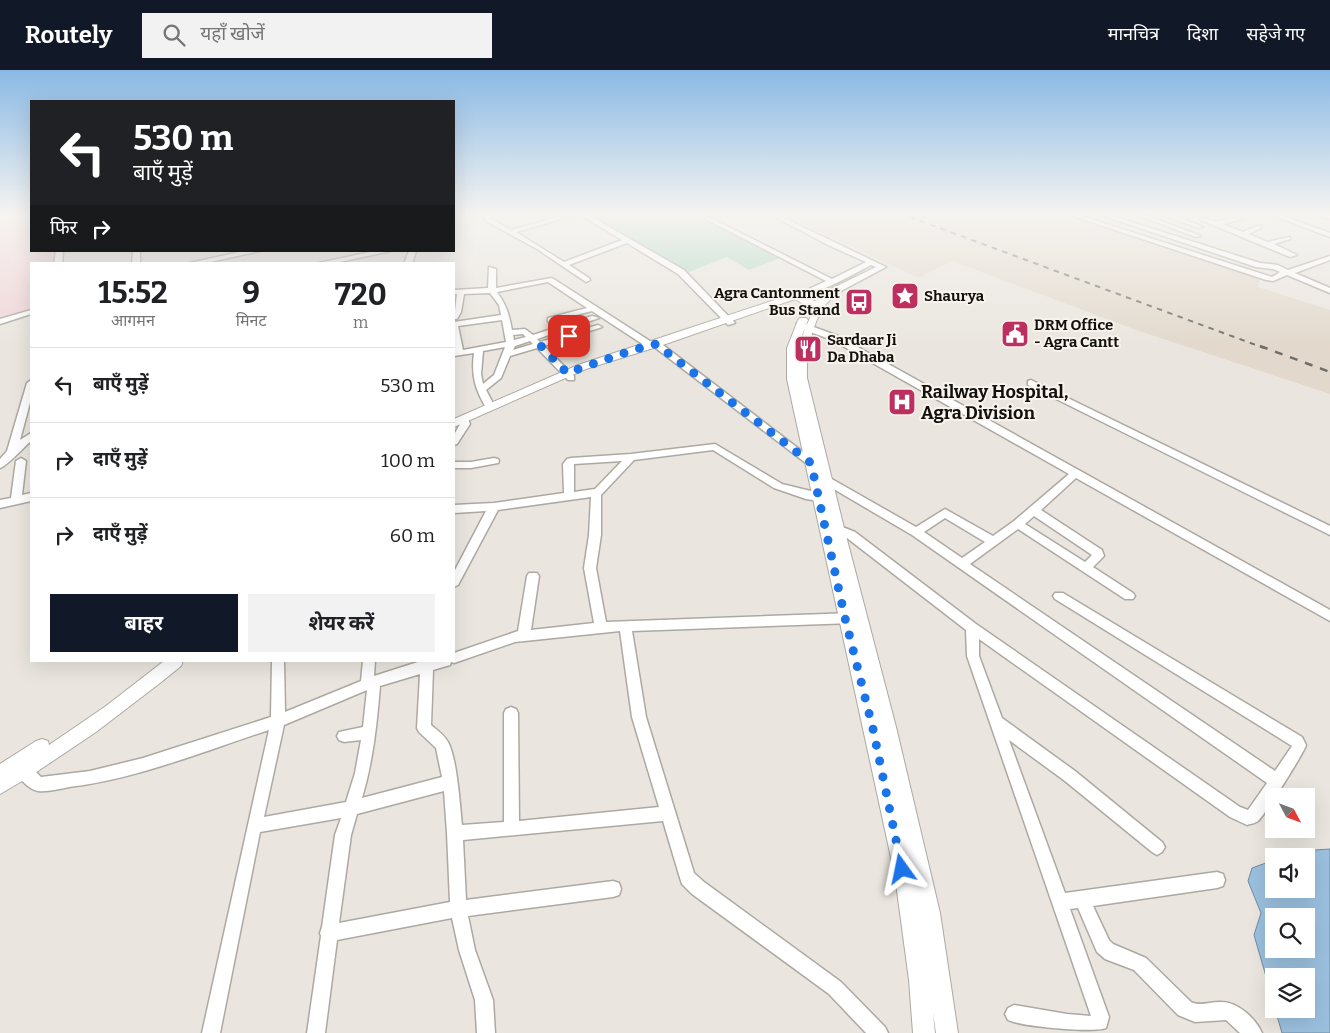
<!DOCTYPE html>
<html lang="hi">
<head>
<meta charset="utf-8">
<style>
  body { margin:0; font-family:Bitter,"Noto Sans Devanagari",serif; background:#f2f2f2; color:#202124; height:100vh; display:flex; flex-direction:column; font-size:19px; white-space:nowrap }
  * { box-sizing:border-box; margin:0 }
  p { font-size:16px; color:#757577 }
  .icon { flex:none; width:28px; height:28px; fill:none; stroke:currentColor; stroke-width:2; stroke-linecap:round; stroke-linejoin:round }
  .map { position:relative; flex:1; overflow:hidden }
  .sheet { position:absolute; left:30px; top:192px; width:425px; height:400px; display:flex; flex-direction:column; background:#fff; border-radius:0px; box-shadow:0 5px 20px #0002 }
  .sheet>* { flex:none }
  .top-card { position:absolute; left:30px; top:30px; width:425px; height:152px; border-radius:0px; box-shadow:0 5px 20px #0002; background:#202124; color:#fff; overflow:hidden }
  .needle { width:32px; rotate:131deg }
  .controls { position:absolute; left:1265px; top:718px; display:grid; gap:10px }
  .controls a { display:grid; place-items:center; width:50px; height:50px; border-radius:0px; background:#fff; box-shadow:0 5px 20px #0002; font-size:25px }
  .pin { position:absolute; display:grid; place-items:center; width:42px; height:42px; color:#fff; margin:-21px; border-radius:10px; box-shadow:0 2px 8px #0006 }
  .me { position:absolute; width:55px; margin:-28px; rotate:348deg; stroke-linejoin:round; filter:drop-shadow(0 0 4px #0008) }
  .turn { display:flex; align-items:center; gap:18px; height:105px; padding:0 20px; font-size:22px }
  .turn .icon { width:65px; height:65px; stroke-width:2.5 }
  .turn b { display:block; font-size:35px; line-height:42px }
  .then { display:flex; align-items:center; height:48px; padding:0 20px; background:#0003; gap:10px; font-size:19px }
  .eta { display:flex; justify-content:space-evenly; align-items:center; height:85px; text-align:center }
  .eta b { font-size:30px; font-weight:700; line-height:35px }
  .cta { display:flex; gap:10px; margin-top:auto; padding:10px 20px }
  .cta a { flex:1; height:58px; border-radius:0px; background:#111827; color:#fff; font-size:20px; font-weight:700; line-height:58px; text-align:center }
  .cta a+a { background:#f2f2f2; color:#202124 }
  ul { padding:0; list-style:none }
  li { display:flex; align-items:center; gap:15px; height:75px; padding:0 20px; border-top:1px solid #e0e0e0 }
  li div { flex:1 }
  li b { display:block; font-size:19px }
  li em { font-style:normal }
  header { display:flex; align-items:center; gap:30px; box-sizing:border-box; height:70px; padding:0 25px; background:#111827; color:#fff }
  header strong { font-size:24px }
  nav { display:flex; gap:28px; margin-inline-start:auto; font-size:18px }
  .search { width:350px; height:45px; background:#f2f2f2; display:flex; align-items:center; gap:12px; box-sizing:border-box; padding:0 18px; border-radius:0px; color:#757577; font-size:19px }
  .map>svg:first-child { display:block }
  .built { fill:#e2d9cc }
  .medical { fill:#f0d5d7 }
  .green { fill:#b0d8c1 }
  .water { fill:#9bc0df; stroke:#728ca0; fill-rule:evenodd }
  .lines { fill:none; stroke-linecap:round; stroke-linejoin:round }
  .minor-casing { stroke:#ada9a2; stroke-width:3 }
  .tertiary-casing { stroke:#ada9a2; stroke-width:2 }
  .minor { fill:#fff; fill-rule:evenodd }
  .tertiary { fill:#fff; fill-rule:evenodd }
  .rail-far1 { stroke:#706e69; stroke-width:2; stroke-dasharray:5.5 5.5; stroke-linecap:butt }
  .rail { stroke:#706e69; stroke-width:2.5; stroke-dasharray:8 8; stroke-linecap:butt }
  .route { stroke:#1a73e8; stroke-width:9; stroke-dasharray:0 16.2 }
  .labels { text-anchor:middle; stroke-width:4; stroke-linejoin:round; paint-order:stroke }
  .far-poi-label { font-size:15px; font-weight:bold; fill:#12110e; stroke:#f8f3ec; text-anchor:start }
  .poi-label { font-size:18px; font-weight:bold; fill:#12110e; stroke:#f8f3ec; text-anchor:start }
</style>
</head>
<body>
<header>
<strong>Routely</strong>
<div class="search"><svg class="icon" aria-label="search" viewBox="0 0 24 24"><circle cx="10" cy="10" r="6"/><path d="M15 15l6 6"/></svg>यहाँ खोजें</div>
<nav><a>मानचित्र</a><a>दिशा</a><a>सहेजे गए</a></nav>
</header>
<div class="map">
<svg width="1330" height="963" viewBox="0 0 1330 963">
  <rect width="100%" height="100%" fill="#eae6df"/>
  <polygon class="built" points="813,143 1059,143 1260,208 1258,217 1330,240 1330,324 1139,261 952,191 919,208 795,150"/>
  <polygon class="medical" points="0,143 31,143 31,181 58,181 55,194 31,194 31,239 0,249"/>
  <polygon class="green" points="584,143 694,143 780,188 749,200 727,187 689,202"/>
  <path class="water" d="M1330,779V963H1282L1275,939H1306V906H1274V934L1254,865L1261,843L1248,811L1252,798L1274,790V819H1306V786H1286L1300,781ZM1274,846H1306V879H1274Z"/>
  <g class="lines">
    <defs>
      <g id="minor">
        <path d="M491,143H498L491,147V149L511,160L572,143H585L684,200L735,253L728,255L678,204L627,173L569,195L589,208L590,210L586,212L537,179L486,151L485,146ZM579,144L622,170L564,192L516,162Z"/>
        <path d="M694,143H701L832,209L866,192L828,175L767,143H774L886,197L839,222L832,228H826V224L833,218L876,197L871,195C859,201 823,222 811,222V218L826,211Z"/>
        <polygon points="1064,143 1072,143 1272,207 1280,202 1273,199 1256,197 1095,143 1103,143 1260,193 1278,195 1288,200 1330,186 1330,190 1295,203 1330,218 1330,223 1287,205 1273,211 1266,210"/>
        <polygon points="1132,143 1140,143 1201,166 1196,167"/>
        <polygon points="1159,143 1167,143 1203,157 1198,158"/>
        <polygon points="1226,143 1233,143 1243,149 1223,154 1243,162 1257,156 1261,156 1261,158 1249,164 1267,172 1290,167 1290,169 1274,174 1297,185 1290,187 1201,150 1204,148 1216,152 1234,148"/>
        <polygon points="1267,143 1275,143 1330,163 1330,167"/>
        <polygon points="1312,143 1321,143 1330,145 1330,149"/>
        <polygon points="56,181 63,181 62,194 54,194"/>
        <polygon points="133,181 140,181 140,194 132,194"/>
        <polygon points="244,181 260,181 201,194 185,194"/>
        <polygon points="375,181 391,181 330,194 314,194"/>
        <polygon points="409,181 416,181 412,194 404,194"/>
        <path d="M489,197L496,199V218L552,208L653,273L659,272L820,395L819,397H811L653,276L647,277L592,241L548,252V248L587,238L548,212L497,222C507,236 509,245 512,260L525,259L533,265L592,246L599,248L537,269L540,272L598,255L602,257L544,276L574,306V310H568L537,278L510,286L501,308L486,320L495,337L490,340L487,339C475,320 471,305 474,283L454,286V282L455,281L454,252L501,245L499,235L490,223L464,224L461,242L457,249H454L457,224H454V220L488,218ZM502,250L506,272L463,280L458,256ZM523,264L526,267L514,270L513,265ZM530,271L533,274L513,280L515,276ZM505,277L494,305L483,314L481,304L483,281Z"/>
        <polygon points="31,240 31,244 0,254 0,249"/>
        <path d="M797,253H803L838,266L1330,540V551L1076,408L1041,440L1102,480L1104,486L1093,497L1133,523L1135,526L1133,529H1125L1018,459L970,494L1275,701L1292,676L1055,529L1053,526L1055,523H1063L1302,667L1306,675C1304,683 1264,746 1258,751C1256,753 1250,754 1247,755L1230,747L979,569V586L1002,648L1075,701L1162,772L1165,777L1162,782L1157,785L1152,782L1065,711L1009,670L1065,823L1217,802L1223,804L1225,810L1223,816L1217,818L1093,836L1109,870L1113,874L1146,888L1191,932C1201,937 1211,931 1222,932C1238,932 1256,949 1262,963H1240L1226,950L1195,952L1178,945L1134,900L1105,889L1097,882L1078,838L1070,839L1109,947L1106,958C1095,963 1023,957 1008,950L1005,944L1008,938L1014,935L1067,944L1091,946L967,586L966,560L847,468L828,465L827,462L828,459L845,458L855,462L976,554L1240,737L1248,740L1267,713L912,465L815,408L814,406L815,404H823L916,457L945,439L993,466L1014,451L1069,404L832,270L797,257ZM1034,446L1092,485L1085,492L1025,454ZM945,448L985,472L962,488L924,462Z"/>
        <path d="M31,310V329L20,370L31,363V371C24,377 7,396 0,398V389L7,381L27,313Z"/>
        <polygon points="1031,310 1330,456 1330,465 1028,315 1028,311"/>
        <polygon points="464,346 467,347 470,354 457,374 454,375 454,365 460,354 459,349"/>
        <path d="M715,374L782,414L823,424L824,427L819,431L806,429L774,418L713,380L634,390L601,425V465L596,498L606,552L853,543L857,545L859,548L857,551L853,553L632,561L646,647L694,803L704,812L841,912L885,957L888,963H866L829,924L692,824L682,814L680,808L663,751L463,770L466,830L613,811L619,813L621,819L619,825L613,827L468,846L475,880L493,930L495,963H477L475,930L459,880L452,848L337,870L325,963H307L321,866L320,863L322,857L335,765L341,748L260,762L220,963H202L269,660C204,681 137,709 69,717C60,719 47,722 38,721C27,719 16,705 12,695L14,690L19,688L24,690L41,707L90,701L143,688L271,647L272,591H284L285,642L361,611L363,591H375L374,606L421,591H454V583L518,561L527,506L529,503H537L539,506L531,560L594,553L584,498L589,465L591,427L498,440L458,515L454,517V502L486,441L454,443V435L494,433L564,423L563,394L567,389L571,388L631,384ZM622,391L595,419L574,422V394ZM620,561L632,647L659,737L519,751L518,643L516,639L511,637L506,639L504,643V752L462,755C460,735 457,689 448,672C444,665 437,660 431,655L433,600L450,595L451,592L454,593L515,572ZM420,604L417,658L419,662L436,678L442,707L362,728C373,691 377,654 380,616ZM367,620L363,657L339,662L337,666L339,670L344,672L361,670L355,703L346,732L264,747L284,655ZM444,721L447,763L450,832L339,853L351,765L357,744Z"/>
        <polygon points="21,388 26,391 22,425 31,423 31,431 0,438 0,430 11,428 16,391"/>
        <polygon points="494,388 498,389 499,391 498,393 471,398 454,398 454,392 471,392"/>
      </g>
      <g id="tertiary">
        <path d="M814,217L825,219L834,226C831,229 828,232 825,235C811,255 806,284 807,308L845,462L896,657L940,843L958,963H936L933,942L935,963H913L909,910L895,806L787,309V278L798,250L800,248H806L808,250L797,278V288L804,261L815,237L805,235L795,229L660,276L586,299L454,357V349L578,295ZM814,223L823,226L815,231L805,228L807,225Z"/>
        <polygon points="164,591 183,591 181,596 160,613 96,662 29,707 0,724 0,694 36,671 42,669 48,671 49,675 106,636"/>
      </g>
    </defs>
    <use href="#minor" class="minor-casing"/>
    <use href="#tertiary" class="tertiary-casing"/>
    <use href="#minor" class="minor"/>
    <use href="#tertiary" class="tertiary"/>
    <polyline class="rail-far1" points="899,143 1264,278"/>
    <polyline class="rail" points="1260,276 1330,302"/>
  </g>
  <linearGradient id="sky" x2="0" y2="1"><stop stop-color="#89b9e4"/><stop offset="0.52" stop-color="#f6f4f1"/><stop offset="1" stop-color="#f6f4f1" stop-opacity="0"/></linearGradient>
  <rect width="1330" height="277" fill="url(#sky)"/>
  <g class="lines">
    <polyline class="route" points="569,266 540,275 567,303 633,280 656,274 811,393 845,548 873,659 902,799"/>
  </g>
  <defs>
    <symbol id="sight-square" viewBox="-11 -11 22 22"><rect x="-9" y="-9" width="18" height="18" rx="4" fill="#bd2f5e" stroke="#f8f3ec"/><path d="M0-6L1.8-2.2L6-1.7L2.9 1.2L3.7 5.4L0 3.3L-3.7 5.4L-2.9 1.2L-6-1.7L-1.8-2.2Z" fill="#fff"/></symbol>
    <symbol id="bus-square" viewBox="-11 -11 22 22"><rect x="-9" y="-9" width="18" height="18" rx="4" fill="#bd2f5e" stroke="#f8f3ec"/><path d="M-5-6H5V4H4V6H2V4H-2V6H-4V4H-5ZM-3.5-4V0h7V-4ZM-3.5 1.2v1.5H-2V1.2ZM2 1.2v1.5H3.5V1.2Z" fill="#fff"/></symbol>
    <symbol id="civic-square" viewBox="-11 -11 22 22"><rect x="-9" y="-9" width="18" height="18" rx="4" fill="#bd2f5e" stroke="#f8f3ec"/><path d="M-.6-6.5H3V-4.5H.6V-3L4-1V1h2V6H-6V1h2V-1L-.6-3ZM-1.2 2.5V6h2.4V2.5Z" fill="#fff"/></symbol>
    <symbol id="restaurant-square" viewBox="-11 -11 22 22"><rect x="-9" y="-9" width="18" height="18" rx="4" fill="#bd2f5e" stroke="#f8f3ec"/><path d="M-5-6h1v4h1v-4h1v4h1v-4h1v5L-1.5 .5V6h-2V.5L-5-1ZM5-6V6H3V1.5H1.5Q1.5-4 5-6Z" fill="#fff"/></symbol>
    <symbol id="hospital-square" viewBox="-11 -11 22 22"><rect x="-9" y="-9" width="18" height="18" rx="4" fill="#bd2f5e" stroke="#f8f3ec"/><path d="M-5-5h3v3.5h4V-5h3V5h-3V1.5h-4V5h-3Z" fill="#fff"/></symbol>
  </defs>
  <g fill-rule="evenodd">
    <use href="#sight-square" x="889" y="210" width="32" height="32"/>
    <use href="#bus-square" x="843" y="216" width="32" height="32"/>
    <use href="#civic-square" x="999" y="248" width="32" height="32"/>
    <use href="#restaurant-square" x="792" y="263" width="32" height="32"/>
    <use href="#hospital-square" x="886" y="316" width="32" height="32"/>
  </g>
  <g class="labels">
    <g class="far-poi-label">
      <text x="840" y="228" text-anchor="end">Agra Cantonment<tspan x="840" dy="17">Bus Stand</tspan></text>
      <text x="924" y="231">Shaurya</text>
      <text x="1034" y="260">DRM Office<tspan x="1034" dy="17">- Agra Cantt</tspan></text>
      <text x="827" y="275">Sardaar Ji<tspan x="827" dy="17">Da Dhaba</tspan></text>
    </g>
    <g class="poi-label">
      <text x="921" y="328">Railway Hospital,<tspan x="921" dy="21">Agra Division</tspan></text>
    </g>
  </g>
</svg>
<div class="controls">
<a><svg class="needle" viewBox="-14 -14 28 28"><path d="M0-13l5 13h-10z" fill="#e53935"/><path d="M0 13l5-13h-10z" fill="#757577"/></svg></a>
<a><svg class="icon" aria-label="sound" viewBox="0 0 24 24"><path d="M4 9h4l5-4v14l-5-4H4zM17 9q2 3 0 6"/></svg></a>
<a><svg class="icon" aria-label="search" viewBox="0 0 24 24"><circle cx="10" cy="10" r="6"/><path d="M15 15l6 6"/></svg></a>
<a><svg class="icon" aria-label="layers" viewBox="0 0 24 24"><path d="M12 4l9 5-9 5-9-5zM3 14l9 5 9-5"/></svg></a>
</div>
<div class="pin" style="left:569px;top:266px;background:#d93025"><svg class="icon" aria-label="arrive" viewBox="0 0 24 24"><path d="M6 21V4h12l-3 4 3 4H6"/></svg></div>
<svg class="me" style="left:902px;top:799px" viewBox="-20 -20 40 40"><path d="M0-17L14 15 0 8-14 15z" fill="#1a73e8" stroke="#fff" stroke-width="4"/></svg>
<div class="top-card">
<div class="turn"><svg class="icon" aria-label="left" viewBox="0 0 24 24"><path d="M17 20v-9H6M10 6l-5 5 5 5"/></svg><div><b>530 m</b>बाएँ मुड़ें</div></div>
<div class="then">फिर<svg class="icon" aria-label="right" viewBox="0 0 24 24"><path d="M7 20v-9h11M14 6l5 5-5 5"/></svg></div>
</div>
<section class="sheet">
<div class="eta">
<div><b>15:52</b><p>आगमन</p></div>
<div><b>9</b><p>मिनट</p></div>
<div><b>720</b><p>m</p></div>
</div>
<ul>
<li><svg class="icon" aria-label="left" viewBox="0 0 24 24"><path d="M17 20v-9H6M10 6l-5 5 5 5"/></svg><div><b>बाएँ मुड़ें</b></div><em>530 m</em></li>
<li><svg class="icon" aria-label="right" viewBox="0 0 24 24"><path d="M7 20v-9h11M14 6l5 5-5 5"/></svg><div><b>दाएँ मुड़ें</b></div><em>100 m</em></li>
<li><svg class="icon" aria-label="right" viewBox="0 0 24 24"><path d="M7 20v-9h11M14 6l5 5-5 5"/></svg><div><b>दाएँ मुड़ें</b></div><em>60 m</em></li>
</ul>
<div class="cta"><a>बाहर</a><a>शेयर करें</a></div>
</section>
</div>
</body>
</html>
